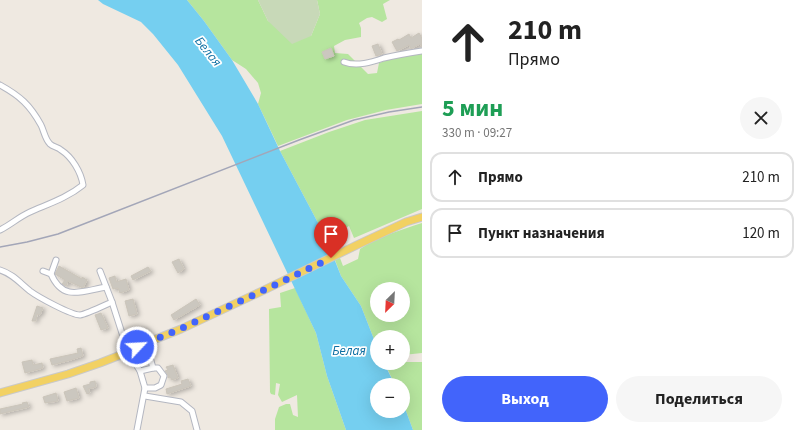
<!DOCTYPE html>
<html lang="ru">
<head>
<meta charset="utf-8">
<style>
  body { margin:0; font-family:"Source Sans 3",sans-serif; background:#f6f6f6; color:#222; height:100vh; display:flex; flex-direction:column; font-size:15px; white-space:nowrap }
  * { box-sizing:border-box; margin:0 }
  p { font-size:13px; color:#767676 }
  .icon { flex:none; width:22px; height:22px; fill:none; stroke:currentColor; stroke-width:2; stroke-linecap:round; stroke-linejoin:round }
  .map { position:relative; flex:1; overflow:hidden }
  .drawer { display:flex; flex-direction:column; background:#fff; width:380px }
  .drawer>* { flex:none }
  .hud { background:#fff; color:#222; overflow:hidden }
  .needle { width:26px; rotate:204deg }
  .controls { position:absolute; left:370px; top:282px; display:grid; gap:8px }
  .controls a { display:grid; place-items:center; width:40px; height:40px; border-radius:50%; background:#fff; box-shadow:0 4px 16px #0002; font-size:20px }
  .pin { position:absolute; display:grid; place-items:center; width:34px; height:34px; color:#fff; margin:-41px -17px; border-radius:50% 50% 50% 0; rotate:-45deg; box-shadow:0 0 4px #0007 }
  .pin .icon { rotate:45deg }
  .me { position:absolute; width:44px; margin:-22px; rotate:65deg; stroke-linejoin:round; filter:drop-shadow(0 0 3px #0008) }
  .turn { display:flex; align-items:center; gap:14px; height:84px; padding:0 20px; font-size:18px }
  .turn .icon { width:52px; height:52px; stroke-width:2.5 }
  .turn b { display:block; font-size:28px; line-height:34px }
  .round { display:grid; place-items:center; flex:none; width:42px; height:42px; border-radius:21px; background:#f6f6f6 }
  .head { display:flex; align-items:center; justify-content:space-between; height:68px; padding:0 20px }
  h1 { font-size:24px; font-weight:700; line-height:30px; color:#1e9e55 }
  .primary-button { display:flex; gap:8px; margin-top:auto; padding:8px 20px }
  .primary-button a { flex:1; height:46px; border-radius:24px; background:#4264fb; color:#fff; font-size:16px; font-weight:700; line-height:46px; text-align:center }
  .primary-button a+a { background:#f6f6f6; color:#222 }
  ul { padding:0; list-style:none }
  li { display:flex; align-items:center; gap:12px; height:50px; margin:0 8px 6px; padding:0 12px; border:2px solid #e0e0e0; border-radius:12px }
  li div { flex:1 }
  li b { display:block; font-size:15px }
  li em { font-style:normal }
  main { display:flex; flex:1; min-height:0 }
  .map>svg:first-child { display:block }
  .green { fill:#b6e59e; fill-rule:evenodd }
  .cemetery { fill:#c8d9b8 }
  .water { fill:#75cff0 }
  .building { fill:#cbc7bf; stroke:#cbc5ba; filter:url(#shadow) }
  .lines { fill:none; stroke-linecap:round; stroke-linejoin:round }
  .minor-casing { stroke:#b4b7c1; stroke-width:7 }
  .major-casing { stroke:#c9c9c9; stroke-width:9 }
  .minor { stroke:#fff; stroke-width:5 }
  .major { stroke:#f2d163; stroke-width:7 }
  .rail { stroke:#a3a6b8; stroke-width:1.5 }
  .route { stroke:#4264fb; stroke-width:7; stroke-dasharray:0 12.6 }
  .labels { text-anchor:middle; stroke-width:3.5; stroke-linejoin:round; paint-order:stroke }
  .water-label { font-size:13px; font-style:italic; fill:#0d6fa3; stroke:#fff }
</style>
</head>
<body>
<main>
<div class="map">
<svg width="422" height="430" viewBox="0 0 422 430">
  <defs>
    <filter id="shadow"><feDropShadow dx="2.5" dy="1.5" stdDeviation="2" flood-color="#0004"/></filter>
  </defs>
  <rect width="100%" height="100%" fill="#efe9e1"/>
  <g class="green">
    <polygon points="187,0 258,0 268,21 311,36 320,14 317,0 390,0 383,4 387,19 382,22 372,17 367,18 359,23 361,28 361,37 345,40 334,46 335,53 348,54 368,74 377,73 379,63 387,60 422,53 422,104 386,110 347,120 278,146 258,104 261,93 258,83 246,69 232,60 204,21"/>
    <polygon points="422,111 422,209 354,238 349,226 326,238 280,151 329,132 365,120"/>
    <path d="M422,223V353L403,355V337H377V347L361,306L341,276L335,260L340,258L343,266L358,259L360,249C379,236 401,230 422,223ZM377,289H403V315H377Z"/>
    <polygon points="295,288 316,333 327,376 346,430 275,430 275,419 279,407 286,404 290,404 293,415 298,417 297,395 282,402 278,395 280,384 276,383 275,395 271,394 270,392 269,309 281,307 280,293"/>
    <polygon points="403,362 422,362 422,430 413,430 403,403 403,385 395,385 387,368 398,363 403,363"/>
  </g>
  <polygon class="cemetery" points="258,0 317,0 320,14 311,36 292,44 268,21"/>
  <polygon class="water" points="98,0 187,0 204,21 232,60 258,104 280,151 326,238 341,276 361,306 377,347 377,363 384,363 395,385 377,385 377,411 403,411 403,403 413,430 346,430 327,376 316,333 222,136 178,65 153,34 141,22 103,4"/>
  <g class="building">
    <polygon points="419,33 422,38 422,47 420,44 411,49 409,45 397,51 392,42 398,39 399,40 409,34 411,38"/>
    <polygon points="378,44 382,54 376,56 372,46"/>
    <polygon points="331,48 334,56 325,59 322,52"/>
    <polygon points="179,259 184,269 178,273 172,262"/>
    <polygon points="59,266 82,279 82,277 87,280 83,288 68,281 66,286 62,284 65,280 55,274"/>
    <polygon points="148,267 151,271 133,280 131,276"/>
    <polygon points="115,276 116,282 126,279 129,290 120,293 118,288 113,289 109,278"/>
    <polygon points="133,299 137,314 129,316 125,301"/>
    <polygon points="196,299 200,305 174,320 171,315"/>
    <polygon points="37,306 43,308 40,315 37,314 36,321 32,321"/>
    <polygon points="101,313 108,328 101,330 95,315"/>
    <polygon points="145,328 146,334 135,337 134,331"/>
    <polygon points="81,348 83,356 71,360 52,365 50,359 78,353 77,349"/>
    <polygon points="32,360 33,365 42,363 43,368 25,373 22,362"/>
    <polygon points="173,365 178,378 172,380 170,377 168,378 168,375 165,371 168,370 166,367"/>
    <polygon points="188,379 191,386 167,394 166,389 182,384 181,381"/>
    <polygon points="95,381 96,387 88,389 90,393 87,394 83,386 90,384 90,382"/>
    <polygon points="76,388 79,398 67,401 64,392"/>
    <polygon points="56,393 58,401 45,403 43,397"/>
    <polygon points="27,402 29,407 0,414 0,409 23,404 22,403"/>
  </g>
  <g class="lines">
    <defs>
      <g id="minor">
        <path d="M344,62C357,67 372,62 384,58C397,55 409,53 422,51"/>
        <path d="M0,85C20,96 30,105 41,125C44,131 45,139 50,144C53,147 58,147 61,150C72,157 81,172 83,185C67,198 48,204 30,212C19,217 10,225 0,230"/>
        <path d="M0,270C13,274 20,283 30,291C38,297 71,315 80,315C87,314 105,305 112,302"/>
        <path d="M43,271L51,274C63,302 82,291 106,287"/>
        <polyline points="100,271 112,302 128,352 140,371 145,388 137,430"/>
        <polyline points="51,274 56,260"/>
        <polyline points="140,371 153,368"/>
        <polyline points="145,388 155,388 161,385 164,376 158,368 153,368 146,343"/>
        <polyline points="145,396 181,402 192,411 197,430"/>
      </g>
      <polyline id="major" points="0,393 68,374 100,363 128,352 146,343 181,329 260,292 359,244 406,222 422,217"/>
    </defs>
    <use href="#minor" class="minor-casing"/>
    <use href="#major" class="major-casing"/>
    <use href="#minor" class="minor"/>
    <use href="#major" class="major"/>
    <polyline class="rail" points="0,247 27,242 58,234 299,140 354,120 389,112 422,107"/>
  </g>
  <g class="lines">
    <polyline class="route" points="137,347 180,329 260,292 331,258"/>
  </g>
  <g class="labels">
    <g class="water-label">
      <text transform="translate(209 51) rotate(51)" y="5">Белая</text>
      <text x="349" y="355">Белая</text>
    </g>
  </g>
</svg>
<div class="controls">
<a><svg class="needle" viewBox="-14 -14 28 28"><path d="M0-13l5 13h-10z" fill="#e53935"/><path d="M0 13l5-13h-10z" fill="#767676"/></svg></a>
<a>+</a>
<a>−</a>
</div>
<div class="pin" style="left:331px;top:258px;background:#d93025"><svg class="icon" aria-label="arrive" viewBox="0 0 24 24"><path d="M6 21V4h12l-3 4 3 4H6"/></svg></div>
<svg class="me" style="left:137px;top:347px" viewBox="-20 -20 40 40"><circle r="17" fill="#4264fb" stroke="#fff" stroke-width="3"/><path d="M0-11L8 9 0 5-8 9z" fill="#fff"/></svg>
</div>
<section class="drawer">
<div class="hud">
<div class="turn"><svg class="icon" aria-label="ahead" viewBox="0 0 24 24"><path d="M12 20V5M6 11l6-6 6 6"/></svg><div><b>210 m</b>Прямо</div></div>
</div>
<div class="head"><div><h1>5 мин</h1><p>330 m · 09:27</p></div><a class="round"><svg class="icon" aria-label="close" viewBox="0 0 24 24"><path d="M6 6l12 12M18 6L6 18"/></svg></a></div>
<ul>
<li><svg class="icon" aria-label="ahead" viewBox="0 0 24 24"><path d="M12 20V5M6 11l6-6 6 6"/></svg><div><b>Прямо</b></div><em>210 m</em></li>
<li><svg class="icon" aria-label="arrive" viewBox="0 0 24 24"><path d="M6 21V4h12l-3 4 3 4H6"/></svg><div><b>Пункт назначения</b></div><em>120 m</em></li>
</ul>
<div class="primary-button"><a>Выход</a><a>Поделиться</a></div>
</section>
</main>
</body>
</html>
